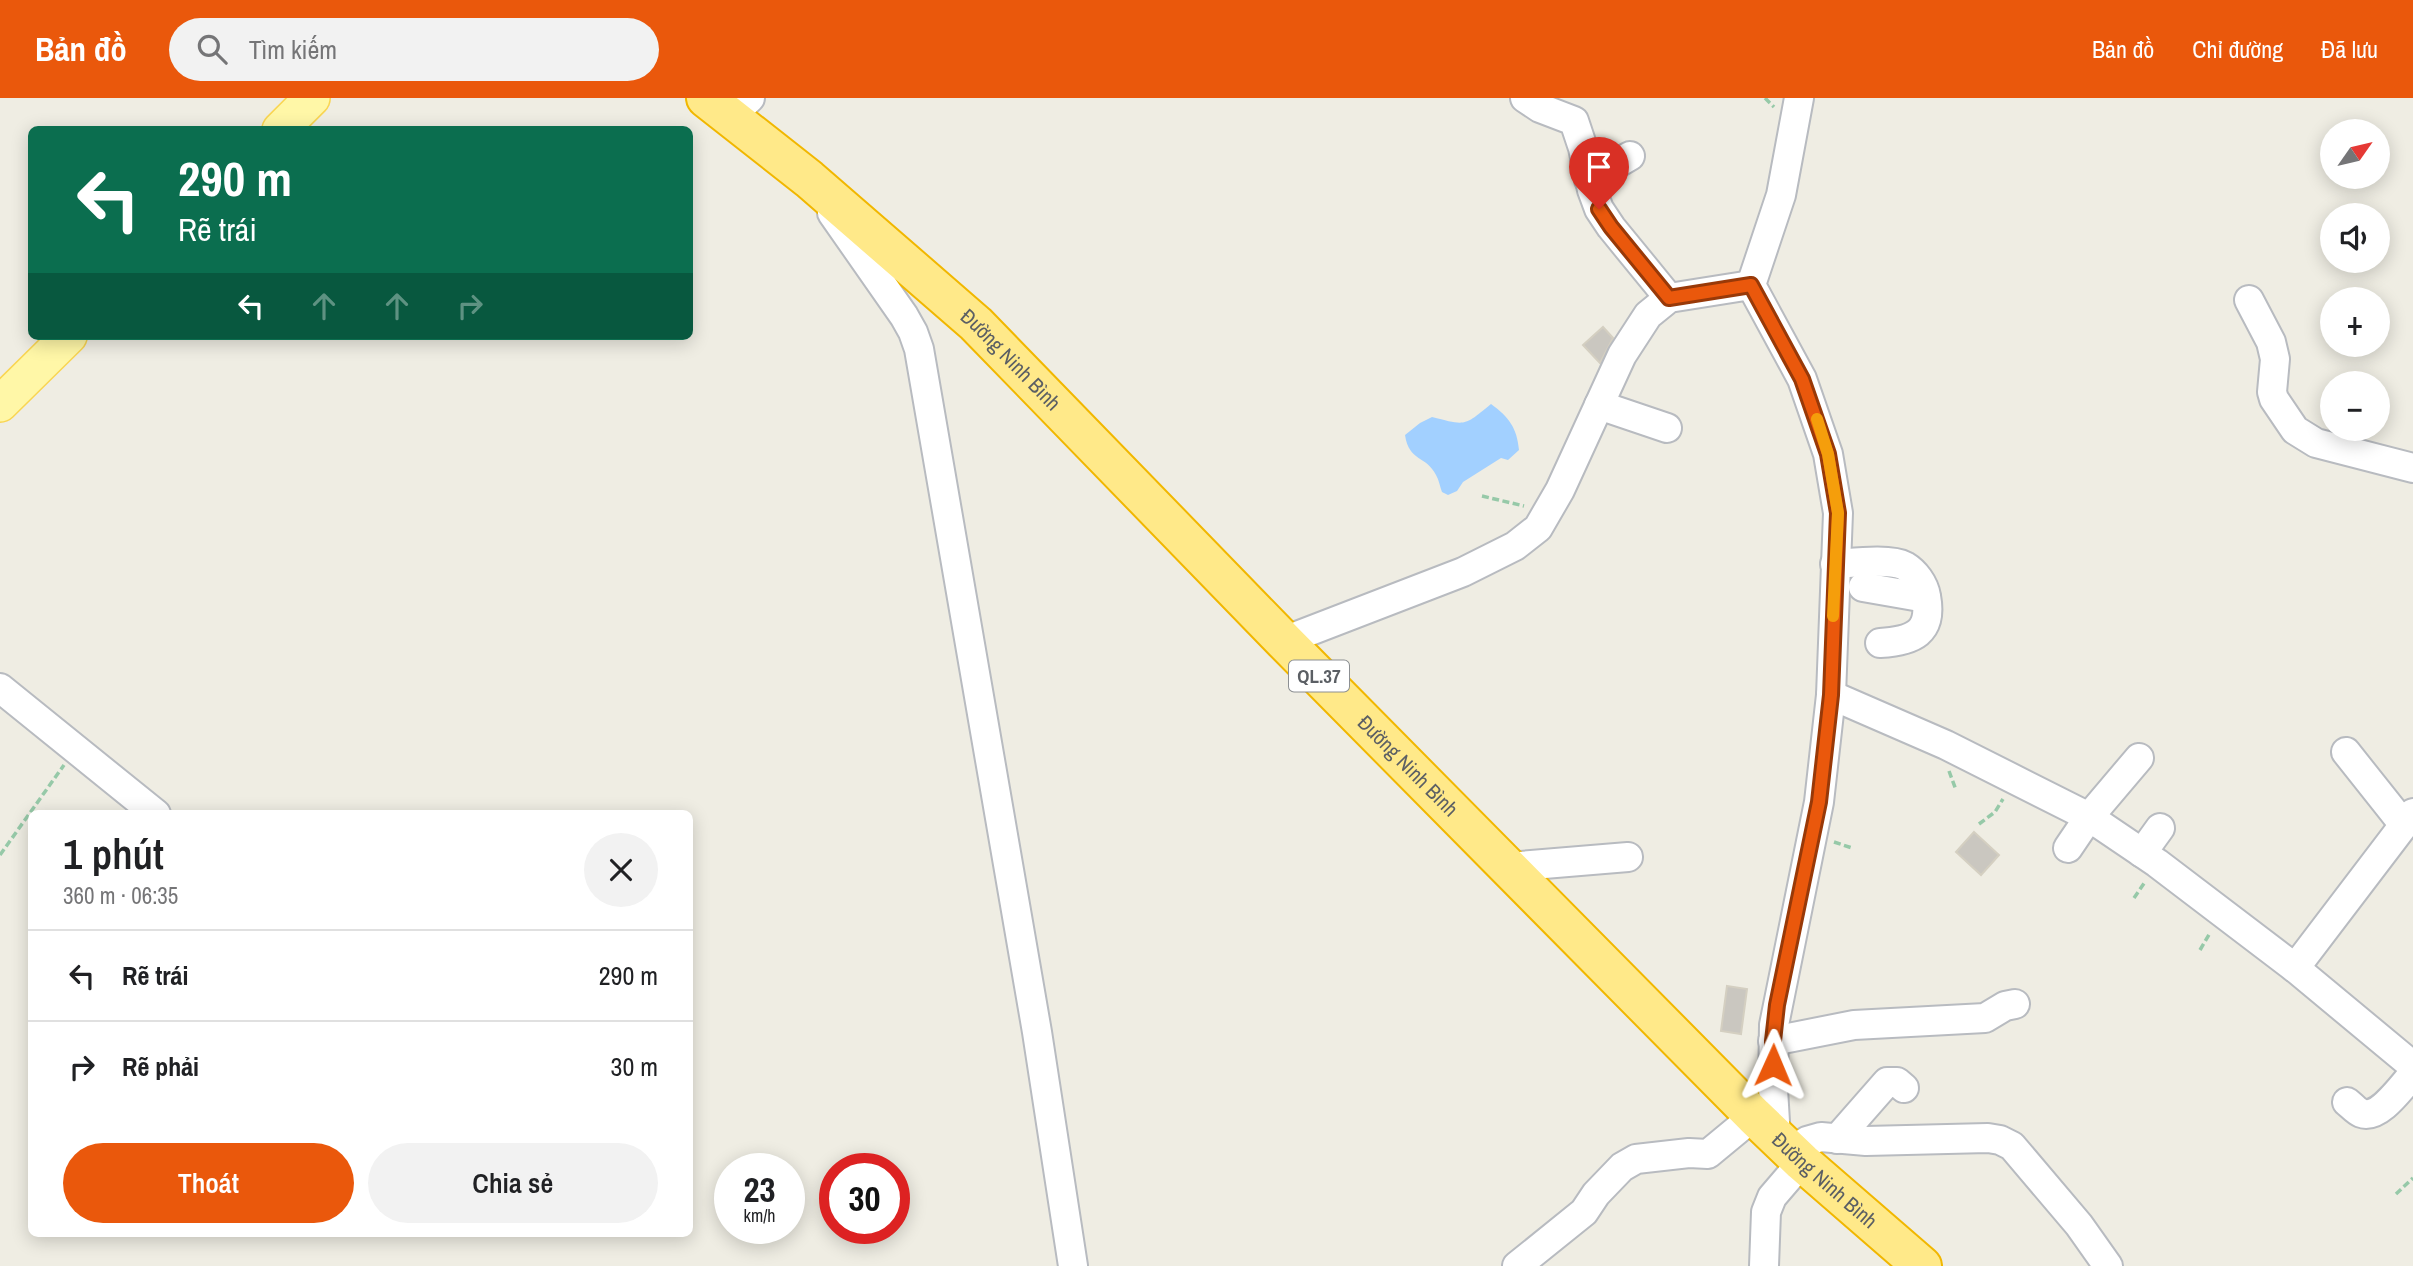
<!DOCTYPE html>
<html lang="vi">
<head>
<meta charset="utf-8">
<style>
  body { margin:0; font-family:"Archivo Narrow",sans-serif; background:#f2f2f2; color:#202124; height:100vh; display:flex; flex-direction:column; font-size:26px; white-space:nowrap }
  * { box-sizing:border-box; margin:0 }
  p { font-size:23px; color:#757577 }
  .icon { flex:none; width:38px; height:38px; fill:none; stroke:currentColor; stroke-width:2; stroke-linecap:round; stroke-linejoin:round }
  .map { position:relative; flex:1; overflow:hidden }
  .sheet { position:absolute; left:28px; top:712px; width:665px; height:427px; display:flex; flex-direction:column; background:#fff; border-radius:10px; box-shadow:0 4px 18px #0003 }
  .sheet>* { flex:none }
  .guide { position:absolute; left:28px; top:28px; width:665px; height:214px; border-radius:10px; box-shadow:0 4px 18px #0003; background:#0b6e4f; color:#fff; overflow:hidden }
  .needle { width:46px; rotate:56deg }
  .controls { position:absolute; left:2320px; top:21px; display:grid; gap:14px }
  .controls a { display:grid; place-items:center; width:70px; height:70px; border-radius:50%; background:#fff; box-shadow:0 4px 18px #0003; font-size:35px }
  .speed { position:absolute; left:714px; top:1055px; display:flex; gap:14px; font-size:35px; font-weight:700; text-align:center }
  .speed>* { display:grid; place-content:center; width:91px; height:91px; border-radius:50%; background:#fff; box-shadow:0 4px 18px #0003; line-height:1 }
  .speed small { font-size:18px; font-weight:400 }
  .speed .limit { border:10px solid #d22; background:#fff; color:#111 }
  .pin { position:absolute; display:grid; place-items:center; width:60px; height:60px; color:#fff; margin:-72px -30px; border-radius:50% 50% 50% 0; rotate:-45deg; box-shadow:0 0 7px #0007 }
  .pin .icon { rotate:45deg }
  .me { position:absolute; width:77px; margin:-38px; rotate:1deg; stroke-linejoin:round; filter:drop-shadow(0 0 5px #0008) }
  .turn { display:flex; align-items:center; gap:24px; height:147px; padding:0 35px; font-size:32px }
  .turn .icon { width:91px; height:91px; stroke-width:2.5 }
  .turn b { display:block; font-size:49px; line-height:60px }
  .lanes { display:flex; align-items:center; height:66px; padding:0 35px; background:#0003; justify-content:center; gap:35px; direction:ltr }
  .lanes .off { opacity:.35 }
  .round { display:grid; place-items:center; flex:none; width:74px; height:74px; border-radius:37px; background:#f2f2f2 }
  .summary { display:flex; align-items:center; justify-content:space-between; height:119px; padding:0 35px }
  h1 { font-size:42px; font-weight:600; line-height:52px }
  .cta { display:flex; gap:14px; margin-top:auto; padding:14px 35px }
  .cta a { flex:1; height:80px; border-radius:42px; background:#ea580c; color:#fff; font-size:28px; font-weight:600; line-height:80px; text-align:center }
  .cta a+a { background:#f2f2f2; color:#202124 }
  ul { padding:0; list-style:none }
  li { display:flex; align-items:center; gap:21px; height:91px; padding:0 35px; border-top:2px solid #e0e0e0 }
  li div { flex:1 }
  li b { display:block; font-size:26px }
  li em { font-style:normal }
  header { display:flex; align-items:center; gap:42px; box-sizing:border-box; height:98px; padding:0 35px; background:#ea580c; color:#fff }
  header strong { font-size:33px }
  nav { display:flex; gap:38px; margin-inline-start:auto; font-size:24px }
  .search { width:490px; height:63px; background:#f2f2f2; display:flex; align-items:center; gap:18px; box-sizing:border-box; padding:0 24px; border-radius:38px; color:#757577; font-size:26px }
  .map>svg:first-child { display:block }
  .water { fill:#a2d0ff }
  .building { fill:#cac7c0; stroke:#d4cfc1; stroke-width:2 }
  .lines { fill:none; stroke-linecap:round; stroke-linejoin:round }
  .minor-casing { stroke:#b8bbc0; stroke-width:32 }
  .major-casing { stroke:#f9d552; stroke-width:38 }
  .highway-casing { stroke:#f1b700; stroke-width:42 }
  .path { stroke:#96c9a8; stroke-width:3.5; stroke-dasharray:7 3.5; stroke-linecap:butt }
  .minor { stroke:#fff; stroke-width:28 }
  .major { stroke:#fff7a7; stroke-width:35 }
  .highway { stroke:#ffe989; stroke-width:38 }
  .route-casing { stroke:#983908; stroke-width:18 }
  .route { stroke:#ea580c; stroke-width:12 }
  .slow { stroke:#f59e0b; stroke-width:12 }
  .labels { text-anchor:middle; stroke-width:5; stroke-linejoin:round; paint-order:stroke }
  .shield { fill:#fff; stroke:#8c8f92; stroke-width:2 }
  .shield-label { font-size:19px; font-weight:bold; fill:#5b5f64 }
  .street-label { font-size:21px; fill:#5b5f64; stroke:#fff }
</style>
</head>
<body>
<header>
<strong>Bản đồ</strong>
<div class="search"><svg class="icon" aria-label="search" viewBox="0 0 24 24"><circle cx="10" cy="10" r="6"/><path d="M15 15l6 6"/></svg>Tìm kiếm</div>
<nav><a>Bản đồ</a><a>Chỉ đường</a><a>Đã lưu</a></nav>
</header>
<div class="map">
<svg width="2413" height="1168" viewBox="0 0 2413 1168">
  <rect width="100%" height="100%" fill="#efede3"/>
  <path class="water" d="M1491,306C1509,319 1517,330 1519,352L1508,362L1501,360L1463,384L1457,393L1448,397L1442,394C1440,389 1439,382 1436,377C1426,357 1409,364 1405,337L1420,325L1432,319C1467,328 1464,328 1491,306Z"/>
  <g class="building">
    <polygon points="1603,229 1613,240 1600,265 1583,247"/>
    <polygon points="1974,734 1999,757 1981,777 1956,754"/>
    <polygon points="1727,888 1747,891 1741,936 1721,933"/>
  </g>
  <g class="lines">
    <defs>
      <g id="minor">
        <polyline points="1525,0 1540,10 1574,23 1583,50 1592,92 1599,111 1611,129 1669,200"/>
        <polyline points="730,19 750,0"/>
        <polyline points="1589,82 1630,58"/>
        <polyline points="832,115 904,218 913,234 919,251 1037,934 1073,1168"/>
        <polyline points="2249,202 2271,244 2275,261 2272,294 2274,301 2295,332 2316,345 2413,370"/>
        <polyline points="1599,307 1667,330"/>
        <path d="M1835,466C1852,465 1890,460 1905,468C1915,474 1924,486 1926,498C1933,535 1913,543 1880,545"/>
        <polyline points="1863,489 1926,500"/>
        <polyline points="1284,543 1463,474 1515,448 1538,430 1560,392 1622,257 1648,217 1669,200 1751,187"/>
        <polyline points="0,590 156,716"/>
        <polyline points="1831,597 1946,647 2089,719 2157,765 2295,870 2413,968"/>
        <polyline points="2346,654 2404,727"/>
        <polyline points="2068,750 2089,719 2139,660"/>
        <polyline points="2142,755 2160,730"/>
        <polyline points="1508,769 1628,759"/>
        <polyline points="2295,870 2413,715"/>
        <polyline points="1773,943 1854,927 1985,920 2005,908 2015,906"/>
        <path d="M2347,1004C2351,1007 2356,1013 2361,1015C2379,1022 2402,988 2413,976"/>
        <polyline points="1776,1040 1773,991 1774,927 1819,704 1831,597 1838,415 1828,356 1802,281 1751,187 1781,97 1799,0"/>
        <polyline points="1837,1041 1887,984 1897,984 1904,990"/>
        <polyline points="1790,1053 1807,1043 1821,1039 1866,1043 1988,1040 2000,1042 2012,1048 2079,1127 2108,1168"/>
        <polyline points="1517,1168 1584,1114 1596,1096 1622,1069 1636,1061 1689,1055 1708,1056 1754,1018"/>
        <polyline points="1764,1168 1766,1114 1772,1099 1802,1064"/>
      </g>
      <g id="major">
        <polyline points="280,32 312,0"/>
        <polyline points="0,306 69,238"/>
      </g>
      <g id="highway">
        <path id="s1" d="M706,0L809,81L976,226L1284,543L1754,1018L1802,1064L1922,1168"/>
      </g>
    </defs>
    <use href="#minor" class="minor-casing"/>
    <use href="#major" class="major-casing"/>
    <use href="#highway" class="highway-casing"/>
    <g class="path">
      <polyline points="1765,0 1774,9"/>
      <polyline points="1482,398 1524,408"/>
      <polyline points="1949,673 1956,692"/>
      <polyline points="1979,726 1995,714 2003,701"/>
      <polyline points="1834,744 1852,750"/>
      <polyline points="0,757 64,667"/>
      <polyline points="2134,800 2145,784"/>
      <polyline points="2200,852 2210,835"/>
      <polyline points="2396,1096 2413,1080"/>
    </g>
    <use href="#minor" class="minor"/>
    <use href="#major" class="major"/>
    <use href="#highway" class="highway"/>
  </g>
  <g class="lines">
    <defs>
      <polyline id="route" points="1599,111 1611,129 1669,200 1751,187 1802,281 1828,356 1838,415 1831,597 1819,704 1777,907 1773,943 1773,967"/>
    </defs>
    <use href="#route" class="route-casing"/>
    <use href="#route" class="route"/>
    <polyline class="slow" points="1817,321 1828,356 1838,415 1833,518"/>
  </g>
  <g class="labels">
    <rect class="shield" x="1289" y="562.5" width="60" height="31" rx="5"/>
    <g class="shield-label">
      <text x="1319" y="585">QL.37</text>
    </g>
    <g class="street-label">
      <text dy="7" stroke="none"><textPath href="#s1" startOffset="402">Đường Ninh Bình</textPath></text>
      <text dy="7" stroke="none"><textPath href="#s1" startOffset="970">Đường Ninh Bình</textPath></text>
      <text dy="7" stroke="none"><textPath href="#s1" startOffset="1558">Đường Ninh Bình</textPath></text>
    </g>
  </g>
</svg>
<div class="controls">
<a><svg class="needle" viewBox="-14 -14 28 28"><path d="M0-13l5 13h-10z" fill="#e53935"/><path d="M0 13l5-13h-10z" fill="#757577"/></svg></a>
<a><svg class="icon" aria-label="sound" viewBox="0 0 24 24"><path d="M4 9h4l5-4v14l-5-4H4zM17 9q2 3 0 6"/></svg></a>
<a>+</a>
<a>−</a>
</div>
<div class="speed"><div>23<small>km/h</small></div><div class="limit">30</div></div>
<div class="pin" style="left:1599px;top:111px;background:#d93025"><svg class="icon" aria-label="arrive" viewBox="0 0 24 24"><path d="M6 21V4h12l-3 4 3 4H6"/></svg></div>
<svg class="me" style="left:1773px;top:967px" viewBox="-20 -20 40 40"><path d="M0-17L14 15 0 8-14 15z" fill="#ea580c" stroke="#fff" stroke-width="4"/></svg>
<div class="guide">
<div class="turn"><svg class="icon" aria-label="left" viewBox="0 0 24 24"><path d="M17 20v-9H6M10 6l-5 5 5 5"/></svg><div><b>290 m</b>Rẽ trái</div></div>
<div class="lanes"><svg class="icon" aria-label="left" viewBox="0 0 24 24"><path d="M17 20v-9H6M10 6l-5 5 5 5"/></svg><svg class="icon off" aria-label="ahead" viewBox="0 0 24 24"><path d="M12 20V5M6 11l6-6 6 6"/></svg><svg class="icon off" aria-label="ahead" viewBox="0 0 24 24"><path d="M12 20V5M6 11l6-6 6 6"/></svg><svg class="icon off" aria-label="right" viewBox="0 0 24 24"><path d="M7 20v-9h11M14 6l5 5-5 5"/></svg></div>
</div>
<section class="sheet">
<div class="summary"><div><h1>1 phút</h1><p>360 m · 06:35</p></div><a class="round"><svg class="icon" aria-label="close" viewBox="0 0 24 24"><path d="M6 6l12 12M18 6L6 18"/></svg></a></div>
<ul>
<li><svg class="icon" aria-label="left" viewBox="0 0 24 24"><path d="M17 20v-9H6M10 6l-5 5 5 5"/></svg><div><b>Rẽ trái</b></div><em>290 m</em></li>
<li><svg class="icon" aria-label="right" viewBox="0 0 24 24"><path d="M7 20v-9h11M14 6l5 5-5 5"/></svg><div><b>Rẽ phải</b></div><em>30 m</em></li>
</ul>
<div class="cta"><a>Thoát</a><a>Chia sẻ</a></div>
</section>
</div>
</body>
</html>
